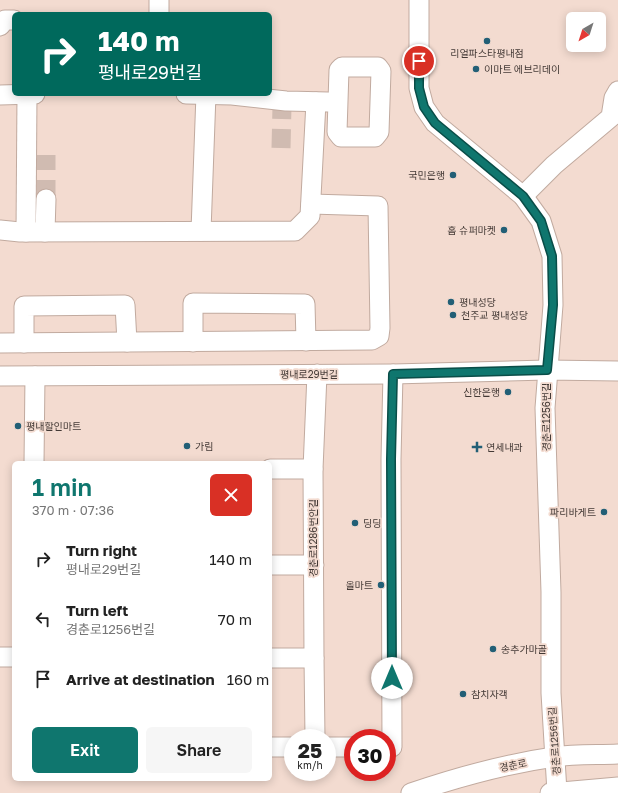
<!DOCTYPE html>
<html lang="en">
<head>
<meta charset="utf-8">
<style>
  body { margin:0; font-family:"Golos Text","Noto Sans KR",sans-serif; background:#f6f6f6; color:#222; height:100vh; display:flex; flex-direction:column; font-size:15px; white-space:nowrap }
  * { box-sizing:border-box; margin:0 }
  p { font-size:13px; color:#767676 }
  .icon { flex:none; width:22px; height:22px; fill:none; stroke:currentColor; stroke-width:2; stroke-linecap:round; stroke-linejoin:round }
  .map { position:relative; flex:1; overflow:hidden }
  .side { position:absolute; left:12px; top:461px; width:260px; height:320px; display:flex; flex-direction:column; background:#fff; border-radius:6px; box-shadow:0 2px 10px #0003 }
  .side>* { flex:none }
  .guide { position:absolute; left:12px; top:12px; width:260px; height:84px; border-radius:6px; box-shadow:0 2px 10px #0003; background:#00695c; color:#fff; overflow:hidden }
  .needle { width:26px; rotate:219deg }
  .buttons { position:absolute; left:566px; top:12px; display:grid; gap:8px }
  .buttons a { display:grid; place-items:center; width:40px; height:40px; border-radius:6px; background:#fff; box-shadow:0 2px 10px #0003; font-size:20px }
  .speed { position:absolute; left:284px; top:729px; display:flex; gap:8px; font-size:20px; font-weight:700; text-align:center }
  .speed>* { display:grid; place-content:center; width:52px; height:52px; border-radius:50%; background:#fff; box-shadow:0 2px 10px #0003; line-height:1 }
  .speed small { font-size:10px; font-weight:400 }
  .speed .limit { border:6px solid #d22; background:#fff; color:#111 }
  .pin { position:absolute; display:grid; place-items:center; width:34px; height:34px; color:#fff; margin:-17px; border:2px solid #fff; border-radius:50%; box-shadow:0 1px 4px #0007 }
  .me { position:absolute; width:44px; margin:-22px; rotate:0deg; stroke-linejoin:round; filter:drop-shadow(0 0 3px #0008) }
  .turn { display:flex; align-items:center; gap:14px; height:84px; padding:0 20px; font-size:18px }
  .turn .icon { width:52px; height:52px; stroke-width:2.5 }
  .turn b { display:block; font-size:28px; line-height:34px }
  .round { display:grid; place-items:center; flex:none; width:42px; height:42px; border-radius:6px; background:#f6f6f6 }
  .head { display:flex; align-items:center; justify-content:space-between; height:68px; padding:0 20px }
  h1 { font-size:24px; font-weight:600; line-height:30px; color:#0f766e }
  .button { display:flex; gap:8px; margin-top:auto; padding:8px 20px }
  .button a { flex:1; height:46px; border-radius:6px; background:#0f766e; color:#fff; font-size:16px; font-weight:600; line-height:46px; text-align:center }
  .button a+a { background:#f6f6f6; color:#222 }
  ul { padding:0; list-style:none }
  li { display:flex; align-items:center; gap:12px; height:60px; padding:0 20px }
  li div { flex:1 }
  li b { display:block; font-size:15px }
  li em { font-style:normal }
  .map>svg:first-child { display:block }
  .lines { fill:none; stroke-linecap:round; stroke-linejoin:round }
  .minor-tunnel { stroke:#d0bbb1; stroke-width:19; stroke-dasharray:19 10; stroke-linecap:butt }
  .minor-casing { stroke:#c1aa9f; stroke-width:21 }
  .minor { stroke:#fff; stroke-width:19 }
  .route-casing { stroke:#0a4d48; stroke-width:10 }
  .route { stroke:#0f766e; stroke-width:7 }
  .poi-dot { fill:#225f76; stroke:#f3dbd0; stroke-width:1.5 }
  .labels { text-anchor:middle; stroke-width:3.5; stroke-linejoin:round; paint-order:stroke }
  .poi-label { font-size:10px; fill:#443a36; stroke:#f3dbd0; text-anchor:start }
  .street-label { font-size:10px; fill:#443a36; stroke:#f3dbd0 }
</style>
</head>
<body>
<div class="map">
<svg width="618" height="793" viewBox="0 0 618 793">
  <rect width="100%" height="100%" fill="#f3dbd0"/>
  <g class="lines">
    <g class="minor-tunnel">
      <polyline points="281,148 282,106"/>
      <polyline points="46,199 46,155"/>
    </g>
    <defs>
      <g id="minor">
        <polyline points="419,0 419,88 424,107 435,123 523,196 541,221 552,256 553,305 545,408 551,592 551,693 557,792"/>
        <polyline points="159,14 159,0"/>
        <polyline points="0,26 5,20 14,20"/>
        <polygon points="342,67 378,67 381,71 379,132 375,137 341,137 337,132 339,70"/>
        <polyline points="186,94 232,95 286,101 328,102"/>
        <polyline points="0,95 35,94"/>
        <polyline points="523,196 554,165 611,117 614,98 618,91"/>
        <polyline points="0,230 20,232 295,231 310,216 316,102"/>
        <polyline points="201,231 206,94"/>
        <polyline points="26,232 27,94"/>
        <polyline points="45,232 46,199"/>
        <polyline points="193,342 193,303 305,304 306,341"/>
        <polyline points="0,343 372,340 379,336 380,328 378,206 311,204"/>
        <polyline points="24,343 24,306 125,305 127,342"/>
        <polyline points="0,376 393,374 547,370 618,371"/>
        <polyline points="34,463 35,376"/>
        <polyline points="270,469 313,469"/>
        <polyline points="270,565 314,565"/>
        <polyline points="0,657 14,657"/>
        <polyline points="270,658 314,658 313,469 317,374"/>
        <polyline points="314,658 315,738"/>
        <polyline points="270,747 293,747"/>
        <polyline points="327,747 353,747"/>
        <polyline points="387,747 392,747 391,459 393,374"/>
        <path d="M411,793C458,777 505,764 554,757C575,754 597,755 618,754"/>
        <polyline points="550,793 618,787"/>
      </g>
    </defs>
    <use href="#minor" class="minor-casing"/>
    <use href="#minor" class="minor"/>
  </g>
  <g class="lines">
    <defs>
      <polyline id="route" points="392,678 391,459 393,374 547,370 553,305 552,256 541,221 523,196 435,123 424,107 419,88 419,61"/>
    </defs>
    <use href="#route" class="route-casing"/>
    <use href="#route" class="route"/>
  </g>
  <g class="poi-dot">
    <circle cx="487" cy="41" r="4"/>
    <circle cx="476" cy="69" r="4"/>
    <circle cx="453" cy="175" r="4"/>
    <circle cx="504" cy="230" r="4"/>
    <circle cx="451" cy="302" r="4"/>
    <circle cx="453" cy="315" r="4"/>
    <circle cx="508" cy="392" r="4"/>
    <circle cx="18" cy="426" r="4"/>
    <circle cx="187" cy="446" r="4"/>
    <path d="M475 441h4v4h4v4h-4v4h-4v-4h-4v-4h4z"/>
    <circle cx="604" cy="512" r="4"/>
    <circle cx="355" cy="523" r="4"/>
    <circle cx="381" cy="585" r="4"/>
    <circle cx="493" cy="649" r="4"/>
    <circle cx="463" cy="694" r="4"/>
  </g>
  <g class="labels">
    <g class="poi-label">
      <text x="487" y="57" text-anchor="middle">리얼파스타평내점</text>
      <text x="484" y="73">이마트 에브리데이</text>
      <text x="445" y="179" text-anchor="end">국민은행</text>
      <text x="496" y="234" text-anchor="end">홈 슈퍼마켓</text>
      <text x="459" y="306">평내성당</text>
      <text x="461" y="319">천주교 평내성당</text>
      <text x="500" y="396" text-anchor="end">신한은행</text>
      <text x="26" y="430">평내할인마트</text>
      <text x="195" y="450">가림</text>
      <text x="486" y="451">연세내과</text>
      <text x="596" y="516" text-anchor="end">파리바게트</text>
      <text x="363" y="527">딩딩</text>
      <text x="373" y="589" text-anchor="end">올마트</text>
      <text x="501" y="653">송추가마골</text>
      <text x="471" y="698">참치자객</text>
    </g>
    <g class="street-label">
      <text x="309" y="378">평내로29번길</text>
      <text transform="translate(546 417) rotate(-90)" y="4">경춘로1256번길</text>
      <text transform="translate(313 538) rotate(-90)" y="4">경춘로1286번안길</text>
      <text transform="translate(554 741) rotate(-94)" y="4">경춘로1256번길</text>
      <text transform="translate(513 765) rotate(-11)" y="4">경춘로</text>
    </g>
  </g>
</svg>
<div class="buttons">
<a><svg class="needle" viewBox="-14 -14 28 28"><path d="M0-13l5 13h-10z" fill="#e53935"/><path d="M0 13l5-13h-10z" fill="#767676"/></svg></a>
</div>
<div class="speed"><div>25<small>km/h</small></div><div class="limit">30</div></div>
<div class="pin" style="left:419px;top:61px;background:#d93025"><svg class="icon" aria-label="arrive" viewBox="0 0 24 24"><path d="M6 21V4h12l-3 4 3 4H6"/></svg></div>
<svg class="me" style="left:392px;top:678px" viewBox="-20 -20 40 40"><circle r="19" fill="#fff"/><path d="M0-13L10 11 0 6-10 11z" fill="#0f766e"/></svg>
<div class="guide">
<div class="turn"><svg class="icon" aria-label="right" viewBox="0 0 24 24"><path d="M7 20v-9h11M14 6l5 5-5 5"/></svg><div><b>140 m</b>평내로29번길</div></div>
</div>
<section class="side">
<div class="head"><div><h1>1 min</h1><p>370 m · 07:36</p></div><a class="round" style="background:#d93025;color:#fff"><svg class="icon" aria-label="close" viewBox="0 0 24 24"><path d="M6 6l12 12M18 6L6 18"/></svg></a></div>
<ul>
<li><svg class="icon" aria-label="right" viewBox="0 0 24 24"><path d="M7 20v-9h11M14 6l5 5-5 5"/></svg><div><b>Turn right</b><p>평내로29번길</p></div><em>140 m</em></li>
<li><svg class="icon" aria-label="left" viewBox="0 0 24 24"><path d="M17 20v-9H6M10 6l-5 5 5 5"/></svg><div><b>Turn left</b><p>경춘로1256번길</p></div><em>70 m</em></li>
<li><svg class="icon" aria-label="arrive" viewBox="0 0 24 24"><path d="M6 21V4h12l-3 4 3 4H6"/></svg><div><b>Arrive at destination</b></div><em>160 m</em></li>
</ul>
<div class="button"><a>Exit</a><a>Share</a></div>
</section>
</div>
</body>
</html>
